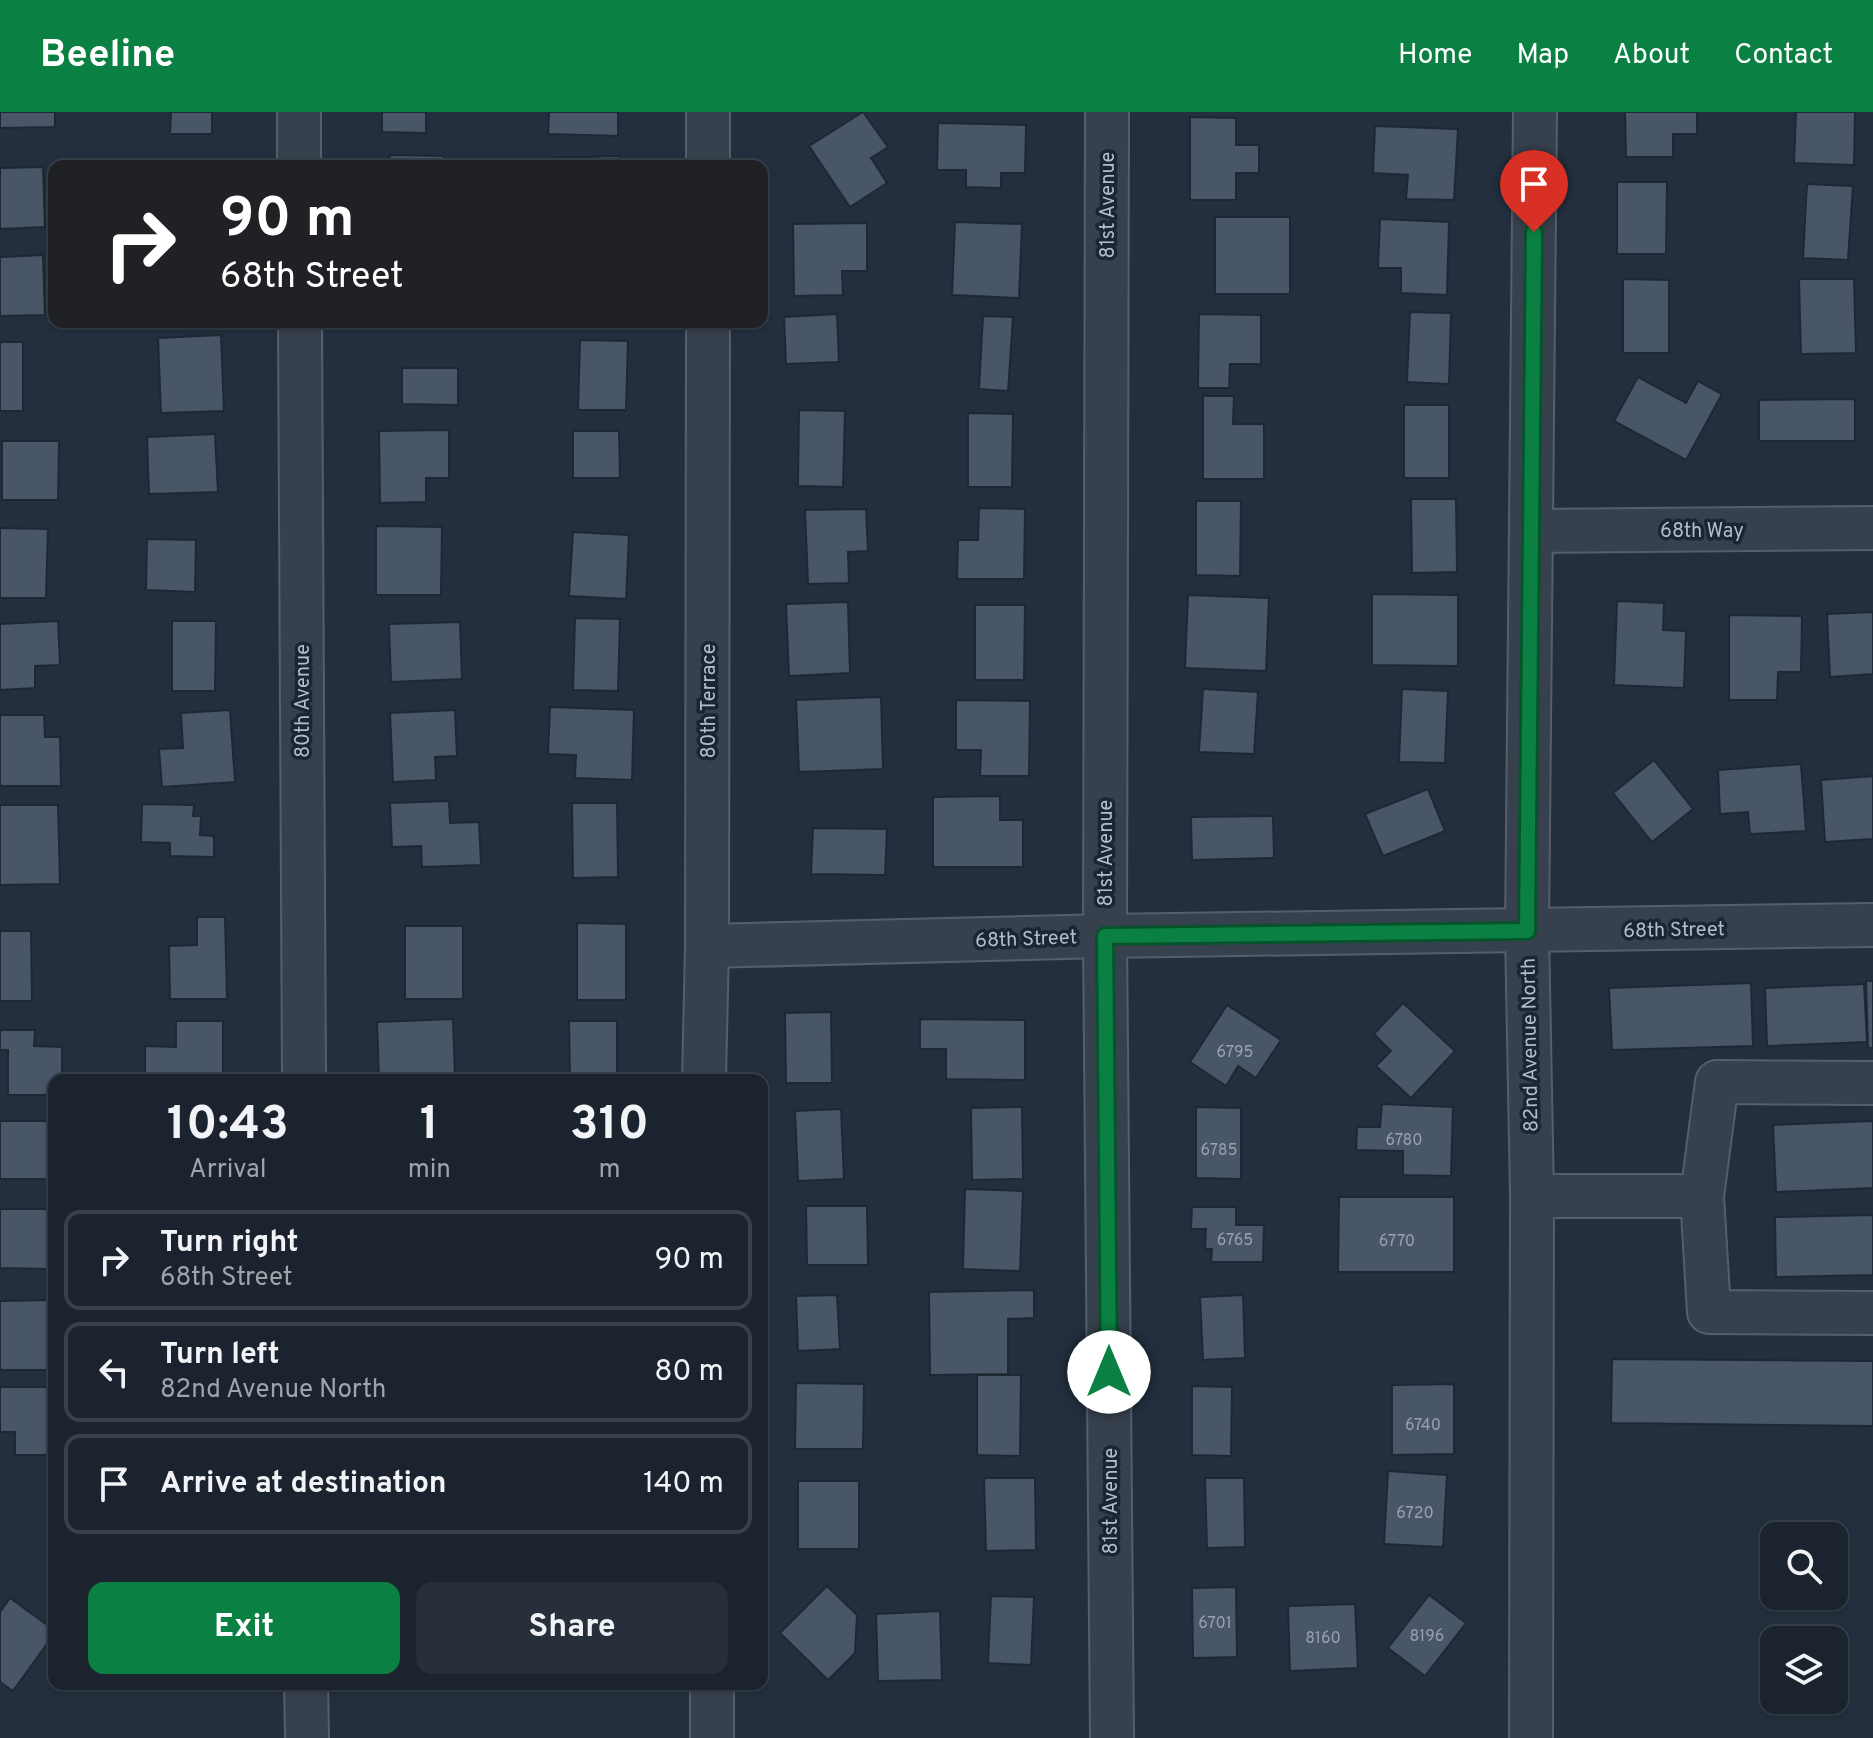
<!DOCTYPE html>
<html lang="en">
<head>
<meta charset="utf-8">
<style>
  body { margin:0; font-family:Overpass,sans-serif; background:#272f3a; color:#f1f3f6; height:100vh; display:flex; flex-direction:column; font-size:30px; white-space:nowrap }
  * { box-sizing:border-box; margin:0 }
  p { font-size:26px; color:#9fa4aa }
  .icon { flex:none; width:44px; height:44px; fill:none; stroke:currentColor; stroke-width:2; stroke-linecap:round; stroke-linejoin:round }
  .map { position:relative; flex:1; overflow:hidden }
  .drawer { position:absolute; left:48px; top:962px; width:720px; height:616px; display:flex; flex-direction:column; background:#1a232e; border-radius:16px; box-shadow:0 2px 6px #0004,0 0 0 2px #38404a }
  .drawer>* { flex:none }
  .banner { position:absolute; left:48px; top:48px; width:720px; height:168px; border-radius:16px; box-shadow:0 2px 6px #0004,0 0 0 2px #38404a; background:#202124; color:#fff; overflow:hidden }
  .tools { position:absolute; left:1760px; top:1410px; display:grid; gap:16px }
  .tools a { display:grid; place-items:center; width:88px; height:88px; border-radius:16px; background:#1a232e; box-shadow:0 2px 6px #0004,0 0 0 2px #38404a; font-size:40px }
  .pin { position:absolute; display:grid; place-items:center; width:68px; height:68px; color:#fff; margin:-82px -34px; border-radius:50% 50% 50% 0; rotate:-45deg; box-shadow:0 0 8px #0007 }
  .pin .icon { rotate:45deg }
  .me { position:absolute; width:88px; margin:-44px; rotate:0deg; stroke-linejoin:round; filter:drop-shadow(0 0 6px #0008) }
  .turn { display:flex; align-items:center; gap:28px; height:168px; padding:0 40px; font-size:36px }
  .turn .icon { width:104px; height:104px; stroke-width:2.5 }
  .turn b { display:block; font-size:56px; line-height:68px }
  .eta { display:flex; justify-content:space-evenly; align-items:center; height:136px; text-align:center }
  .eta b { font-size:48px; font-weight:700; line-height:56px }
  .cta { display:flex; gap:16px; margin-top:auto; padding:16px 40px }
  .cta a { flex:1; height:92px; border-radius:16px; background:#0b8043; color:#fff; font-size:32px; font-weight:700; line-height:92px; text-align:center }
  .cta a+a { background:#272f3a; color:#f1f3f6 }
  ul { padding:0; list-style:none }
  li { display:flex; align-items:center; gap:24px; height:100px; margin:0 16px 12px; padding:0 24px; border:4px solid #38404a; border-radius:16px }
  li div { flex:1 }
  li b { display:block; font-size:30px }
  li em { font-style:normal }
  header { display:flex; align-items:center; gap:48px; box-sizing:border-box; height:112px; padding:0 40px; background:#0b8043; color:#fff }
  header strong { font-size:38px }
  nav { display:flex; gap:44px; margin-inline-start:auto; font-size:28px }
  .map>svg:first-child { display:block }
  .building { fill:#495667; stroke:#1e2835; stroke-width:2 }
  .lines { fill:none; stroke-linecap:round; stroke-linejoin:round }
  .minor-casing { stroke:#555f6c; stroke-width:46 }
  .minor { stroke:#37414e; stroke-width:42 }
  .route-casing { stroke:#07532c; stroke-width:20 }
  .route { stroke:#0b8043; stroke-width:14 }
  .labels { text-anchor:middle; stroke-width:7; stroke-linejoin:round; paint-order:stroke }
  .number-label { font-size:16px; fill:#98a2b0 }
  .street-label { font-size:20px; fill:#b3bcc9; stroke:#1c2633 }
</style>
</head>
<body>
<header>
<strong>Beeline</strong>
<nav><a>Home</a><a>Map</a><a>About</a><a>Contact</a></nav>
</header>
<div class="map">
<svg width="1873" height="1626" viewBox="0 0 1873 1626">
  <rect width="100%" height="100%" fill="#232f3e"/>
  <g class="building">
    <polygon points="0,0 55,0 55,15 0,16"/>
    <polygon points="171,0 212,0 212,22 170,22"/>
    <polygon points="382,0 426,0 426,21 382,20"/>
    <polygon points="549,0 618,0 618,24 548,22"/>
    <polygon points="863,0 888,35 871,46 887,71 850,95 809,34"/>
    <polygon points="1625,0 1697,0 1697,22 1673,22 1673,45 1626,45"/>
    <polygon points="1796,0 1855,0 1854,53 1794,51"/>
    <polygon points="1190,5 1236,6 1236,33 1259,33 1259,61 1236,61 1236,88 1190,88"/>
    <polygon points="938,11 1026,13 1025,61 1001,61 1001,76 966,75 966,58 937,58"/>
    <polygon points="1375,14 1458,17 1454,88 1406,87 1408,63 1373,61"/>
    <polygon points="390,43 444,44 444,54 389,54"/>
    <polygon points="619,44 620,54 552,54 551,46"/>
    <polygon points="156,47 248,48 248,54 156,54"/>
    <polygon points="43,55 45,115 0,117 0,56"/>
    <polygon points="1617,70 1667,70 1666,142 1617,142"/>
    <polygon points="1807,72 1853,74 1848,148 1803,146"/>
    <rect x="1215" y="105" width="75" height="77"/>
    <polygon points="1380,107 1449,110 1447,183 1401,181 1401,156 1378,156"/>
    <polygon points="955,110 1022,112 1019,186 952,183"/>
    <polygon points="867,111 867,159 842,159 843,183 794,184 793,112"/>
    <polygon points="43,143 45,203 0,204 0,145"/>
    <polygon points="1623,167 1669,168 1669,241 1623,241"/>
    <polygon points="1799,167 1854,167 1856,241 1801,242"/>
    <polygon points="1410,200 1451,201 1449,272 1407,270"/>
    <polygon points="837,202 839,250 786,252 784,205"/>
    <polygon points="1199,202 1261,203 1261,252 1230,252 1229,276 1198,276"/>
    <polygon points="983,204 1013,205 1008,279 979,277"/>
    <polygon points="221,223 224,299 161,301 158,226"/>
    <polygon points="580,228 628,229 626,298 578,298"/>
    <rect x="0" y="230" width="23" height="69"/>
    <polygon points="402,256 458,256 458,293 402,292"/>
    <polygon points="1638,265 1686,291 1698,269 1722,282 1686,348 1614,309"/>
    <polygon points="1203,284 1234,284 1233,312 1264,312 1264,367 1203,367"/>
    <polygon points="1855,287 1855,329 1759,329 1759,288"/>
    <rect x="1404" y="293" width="45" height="73"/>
    <polygon points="799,298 845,299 843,375 798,374"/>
    <polygon points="968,301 1013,302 1012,375 968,375"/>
    <polygon points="449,318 449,366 426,366 426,390 380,391 379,319"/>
    <polygon points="573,319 619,319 620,366 573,366"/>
    <polygon points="215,322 218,380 149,382 147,325"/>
    <polygon points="2,329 59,329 58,388 2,388"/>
    <polygon points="1411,387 1456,387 1457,460 1412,461"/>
    <polygon points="1196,389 1241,389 1240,464 1196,463"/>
    <polygon points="979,396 1025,397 1024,467 957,467 958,428 978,428"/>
    <polygon points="866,397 868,439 848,440 849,471 808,472 805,398"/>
    <polygon points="376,414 442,415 441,483 376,483"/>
    <polygon points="0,416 48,417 46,486 0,486"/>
    <polygon points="573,420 629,423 626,487 569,484"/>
    <polygon points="147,427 196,428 195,480 146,478"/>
    <polygon points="1372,482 1458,483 1458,554 1372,553"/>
    <polygon points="1188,483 1269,486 1266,559 1185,556"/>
    <polygon points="1617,489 1664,491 1663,518 1686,519 1684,576 1614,573"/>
    <polygon points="848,490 850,561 789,564 786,492"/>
    <polygon points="975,493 1025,493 1024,568 975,568"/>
    <polygon points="1873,500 1873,562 1830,565 1827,502"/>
    <polygon points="1729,503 1802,504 1801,560 1778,560 1777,588 1729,588"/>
    <polygon points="575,506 620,507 618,579 573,578"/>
    <polygon points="58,509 60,553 35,554 35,576 0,578 0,512"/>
    <polygon points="172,509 216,509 215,579 172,579"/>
    <polygon points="460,510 462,567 391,570 389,512"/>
    <polygon points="1203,577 1258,580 1254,642 1199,640"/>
    <polygon points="1402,577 1448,579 1445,651 1399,650"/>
    <polygon points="881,585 883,657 799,660 796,588"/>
    <polygon points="956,588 1030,589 1029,664 980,664 981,638 956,638"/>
    <polygon points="550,595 634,598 632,668 575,666 576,643 548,642"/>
    <polygon points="230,598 235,670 162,675 159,637 183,636 181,601"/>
    <polygon points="455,598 457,644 435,645 436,668 393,670 390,601"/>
    <polygon points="0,603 44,603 45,625 60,625 61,674 0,674"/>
    <polygon points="1654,648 1693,697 1652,730 1613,681"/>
    <polygon points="1801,652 1806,719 1750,722 1748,700 1720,702 1718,658"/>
    <polygon points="1873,664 1873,727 1825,730 1821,668"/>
    <polygon points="1428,677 1445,719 1383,744 1365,702"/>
    <polygon points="1000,684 1000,708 1023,708 1023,755 933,755 933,685"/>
    <polygon points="449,689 450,711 479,710 481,753 422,755 421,734 392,735 390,691"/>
    <polygon points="572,691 617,691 618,765 573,766"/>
    <polygon points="142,692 194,693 193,704 201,704 200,723 214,724 214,745 170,744 170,731 141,730"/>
    <polygon points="0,693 58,693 60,772 0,773"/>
    <polygon points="1273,704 1274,746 1192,748 1191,705"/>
    <polygon points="813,716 887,717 885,763 811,762"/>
    <polygon points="197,805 225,805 227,887 170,887 169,834 197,833"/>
    <polygon points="577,811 626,812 626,888 577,888"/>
    <rect x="405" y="814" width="58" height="73"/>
    <polygon points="0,819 31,819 32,889 0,889"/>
    <polygon points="1866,869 1873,869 1873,936 1868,936"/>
    <polygon points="1751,871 1753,934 1612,938 1609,876"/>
    <polygon points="1864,872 1867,930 1767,934 1765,876"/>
    <polygon points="1403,891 1455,939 1411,986 1376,954 1391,939 1374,922"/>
    <polygon points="1227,893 1281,928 1256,966 1238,954 1226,974 1190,950"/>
    <polygon points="831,900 832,971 786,971 785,901"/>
    <polygon points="453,907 455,968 379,968 377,910"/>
    <polygon points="920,907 1025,908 1025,968 946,967 946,937 920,937"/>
    <polygon points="176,909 223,909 223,968 145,968 145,934 176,935"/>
    <polygon points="569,909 617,909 617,968 570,968"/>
    <polygon points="0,918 35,918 34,934 62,935 62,968 54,968 54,973 49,973 49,983 8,983 8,938 0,938"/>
    <polygon points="1382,992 1453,995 1451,1064 1403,1063 1403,1039 1356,1038 1357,1015 1380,1015"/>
    <polygon points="1022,995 1023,1067 972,1068 971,996"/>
    <polygon points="1196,995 1241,996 1241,1067 1196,1066"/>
    <polygon points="841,997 844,1067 798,1069 795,999"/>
    <rect x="0" y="1009" width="54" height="58"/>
    <polygon points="1873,1009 1873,1076 1776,1080 1773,1013"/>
    <polygon points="965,1077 1023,1079 1020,1159 963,1157"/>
    <polygon points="1339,1085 1454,1085 1454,1160 1338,1160"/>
    <polygon points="806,1094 867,1094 868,1153 807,1153"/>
    <polygon points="1192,1095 1236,1095 1236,1113 1264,1113 1263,1150 1211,1150 1212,1137 1205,1137 1206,1117 1191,1117"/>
    <polygon points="0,1097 52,1097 51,1157 0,1156"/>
    <polygon points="1873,1103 1873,1163 1776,1165 1775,1105"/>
    <polygon points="1034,1178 1034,1206 1008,1207 1008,1262 930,1263 929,1180"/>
    <polygon points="837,1183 840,1237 798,1239 796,1184"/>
    <polygon points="1243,1183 1245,1246 1203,1248 1200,1185"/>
    <polygon points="54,1188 54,1258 0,1258 0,1189"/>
    <polygon points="1612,1247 1873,1249 1873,1314 1611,1311"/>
    <polygon points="977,1263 1021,1263 1020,1344 977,1343"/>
    <polygon points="796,1271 864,1272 863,1337 795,1337"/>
    <polygon points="1454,1272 1454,1342 1392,1343 1392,1273"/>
    <polygon points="1192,1274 1232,1275 1231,1344 1192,1343"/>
    <polygon points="0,1275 50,1275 49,1303 54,1303 54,1343 15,1343 15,1320 0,1320"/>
    <polygon points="1388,1359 1447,1363 1443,1435 1384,1432"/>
    <polygon points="984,1366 1035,1366 1036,1438 986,1439"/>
    <polygon points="1205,1366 1244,1366 1245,1435 1207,1436"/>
    <rect x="798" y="1369" width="61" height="68"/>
    <polygon points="827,1474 857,1503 855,1541 828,1568 780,1521"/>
    <polygon points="1236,1475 1237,1545 1193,1546 1192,1476"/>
    <polygon points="1429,1483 1466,1511 1425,1564 1388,1536"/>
    <polygon points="991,1484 1034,1485 1031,1553 988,1551"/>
    <polygon points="10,1486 54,1518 54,1522 13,1579 0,1570 0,1500"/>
    <polygon points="1355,1492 1358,1556 1290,1559 1288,1494"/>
    <polygon points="940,1499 942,1568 878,1569 876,1502"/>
  </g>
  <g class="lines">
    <defs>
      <g id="minor">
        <polyline points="299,0 299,54"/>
        <polyline points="1107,0 1105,824 1112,1626"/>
        <polyline points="708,54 708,0"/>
        <polyline points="300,210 304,968"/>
        <polyline points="1531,419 1873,416"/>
        <polyline points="707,834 1105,824 1873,813"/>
        <polyline points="704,968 707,834 708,210"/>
        <polyline points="1532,1084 1702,1084 1717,970 1873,971"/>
        <polyline points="1702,1084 1709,1200 1873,1201"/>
        <polyline points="306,1572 307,1626"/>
        <polyline points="712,1572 712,1626"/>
        <polyline points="1531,1626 1532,1084 1527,819 1535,0"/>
      </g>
    </defs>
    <use href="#minor" class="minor-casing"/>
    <use href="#minor" class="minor"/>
  </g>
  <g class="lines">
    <defs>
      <polyline id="route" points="1109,1260 1105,824 1527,819 1534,120"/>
    </defs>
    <use href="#route" class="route-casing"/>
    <use href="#route" class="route"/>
  </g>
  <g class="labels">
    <g class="number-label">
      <text x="1235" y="945">6795</text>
      <text x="1404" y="1033">6780</text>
      <text x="1219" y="1043">6785</text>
      <text x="1235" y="1133">6765</text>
      <text x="1397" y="1134">6770</text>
      <text x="1423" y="1318">6740</text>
      <text x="1415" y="1406">6720</text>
      <text x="1215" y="1516">6701</text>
      <text x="1427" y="1529">8196</text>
      <text x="1323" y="1531">8160</text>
    </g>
    <g class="street-label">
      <text transform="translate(1107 93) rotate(-90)" y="7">81st Avenue</text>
      <text x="1702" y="425">68th Way</text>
      <text transform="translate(302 589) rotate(-90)" y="7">80th Avenue</text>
      <text transform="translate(708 589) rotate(-90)" y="7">80th Terrace</text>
      <text transform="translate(1105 741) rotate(-90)" y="7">81st Avenue</text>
      <text transform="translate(1674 817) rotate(-1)" y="7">68th Street</text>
      <text transform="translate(1026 826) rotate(-2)" y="7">68th Street</text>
      <text transform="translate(1529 933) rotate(-91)" y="7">82nd Avenue North</text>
      <text transform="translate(1110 1389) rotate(-90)" y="7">81st Avenue</text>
    </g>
  </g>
</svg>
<div class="tools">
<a><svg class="icon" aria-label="search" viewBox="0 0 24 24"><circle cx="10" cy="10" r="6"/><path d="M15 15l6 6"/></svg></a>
<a><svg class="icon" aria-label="layers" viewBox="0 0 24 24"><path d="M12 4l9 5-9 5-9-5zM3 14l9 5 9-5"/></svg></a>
</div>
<div class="pin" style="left:1534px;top:120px;background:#d93025"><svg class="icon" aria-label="arrive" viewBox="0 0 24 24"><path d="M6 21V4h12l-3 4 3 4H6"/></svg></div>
<svg class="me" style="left:1109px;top:1260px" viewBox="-20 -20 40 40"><circle r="19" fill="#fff"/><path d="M0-13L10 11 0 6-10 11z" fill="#0b8043"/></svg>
<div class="banner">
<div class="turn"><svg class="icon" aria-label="right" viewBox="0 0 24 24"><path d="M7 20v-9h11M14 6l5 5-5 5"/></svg><div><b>90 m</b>68th Street</div></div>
</div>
<section class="drawer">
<div class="eta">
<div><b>10:43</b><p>Arrival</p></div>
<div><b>1</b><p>min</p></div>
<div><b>310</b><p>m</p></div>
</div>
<ul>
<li><svg class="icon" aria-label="right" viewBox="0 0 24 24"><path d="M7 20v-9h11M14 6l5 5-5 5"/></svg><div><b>Turn right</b><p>68th Street</p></div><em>90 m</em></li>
<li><svg class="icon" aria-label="left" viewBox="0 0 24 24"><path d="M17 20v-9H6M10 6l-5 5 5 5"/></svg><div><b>Turn left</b><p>82nd Avenue North</p></div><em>80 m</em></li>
<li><svg class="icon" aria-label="arrive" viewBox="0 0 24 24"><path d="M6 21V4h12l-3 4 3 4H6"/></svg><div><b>Arrive at destination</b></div><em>140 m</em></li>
</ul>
<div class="cta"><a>Exit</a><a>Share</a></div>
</section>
</div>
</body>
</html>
